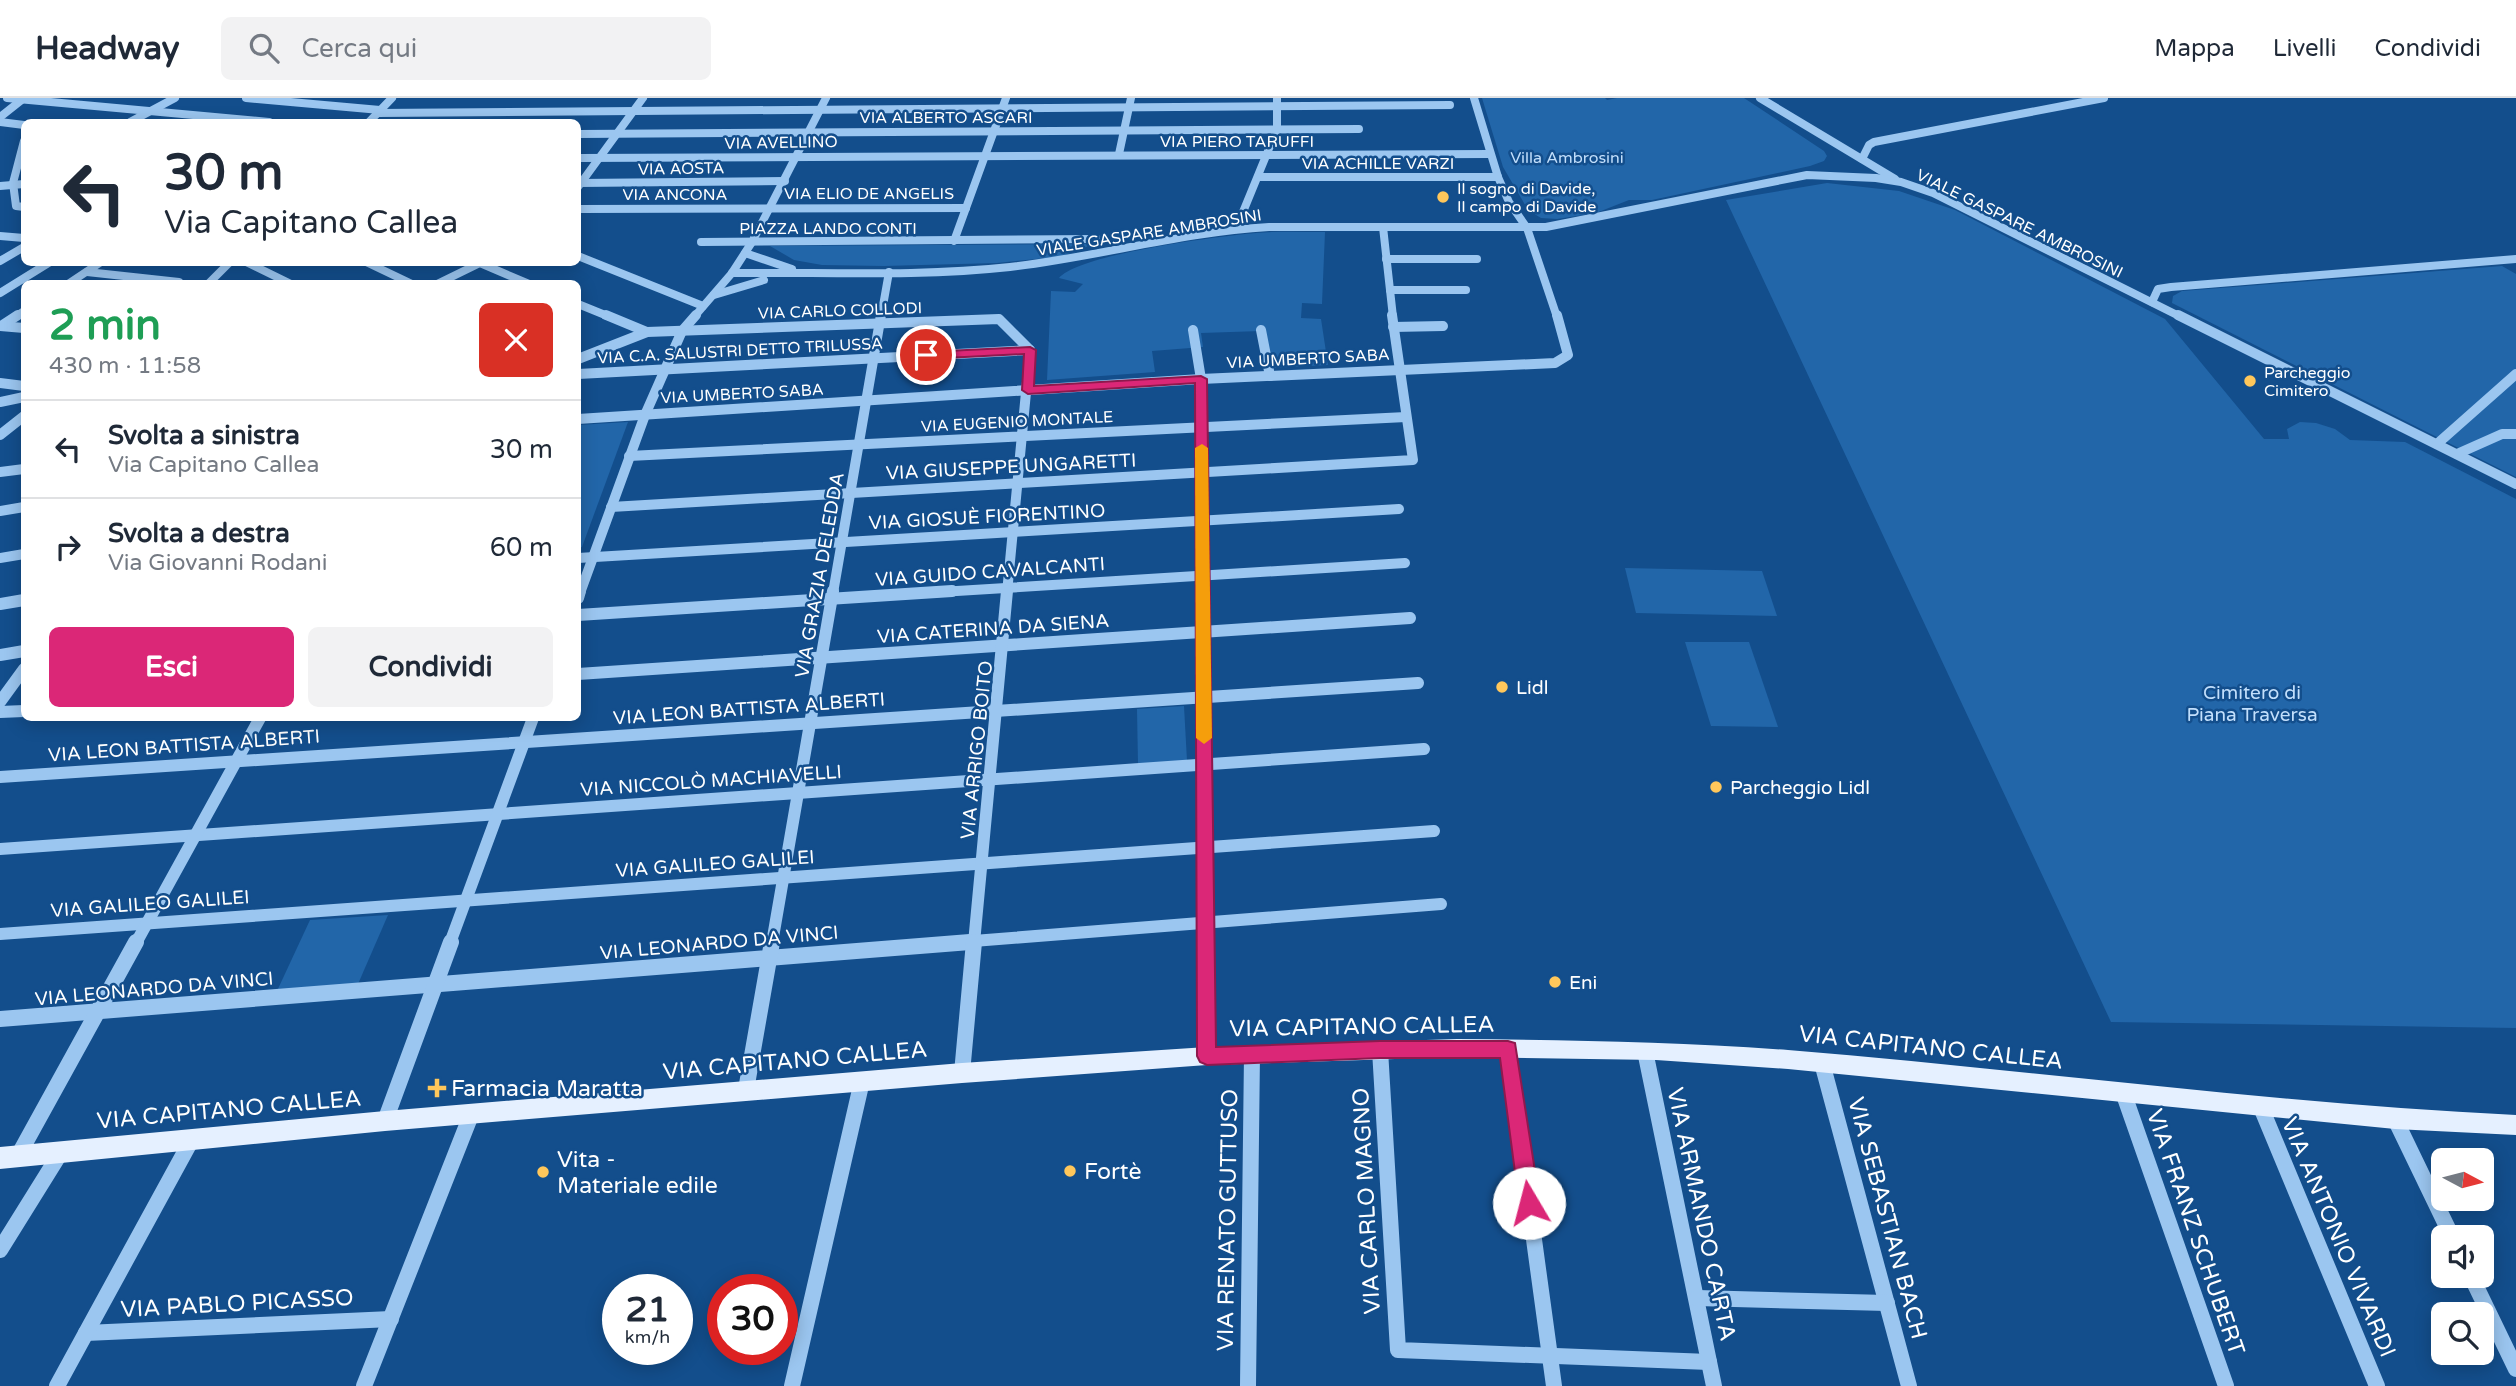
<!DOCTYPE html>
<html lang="it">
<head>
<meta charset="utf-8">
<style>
  body { margin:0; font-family:"Varela Round",sans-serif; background:#f2f2f3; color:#1f2937; height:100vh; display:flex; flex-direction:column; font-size:26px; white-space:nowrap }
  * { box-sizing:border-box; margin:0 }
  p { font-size:23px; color:#747a83 }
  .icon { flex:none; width:38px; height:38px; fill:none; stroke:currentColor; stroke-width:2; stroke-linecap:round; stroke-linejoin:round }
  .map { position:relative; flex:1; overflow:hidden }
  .panel { position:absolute; left:21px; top:182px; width:560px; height:441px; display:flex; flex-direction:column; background:#fff; border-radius:10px; box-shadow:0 4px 18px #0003 }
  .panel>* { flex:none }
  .top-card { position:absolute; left:21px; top:21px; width:560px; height:147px; border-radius:10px; box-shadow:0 4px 18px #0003; background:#fff; color:#1f2937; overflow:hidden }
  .needle { width:46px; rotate:97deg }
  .fabs { position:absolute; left:2431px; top:1050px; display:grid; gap:14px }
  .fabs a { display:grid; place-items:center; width:63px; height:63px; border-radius:10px; background:#fff; box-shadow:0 4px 18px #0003; font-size:35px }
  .speed { position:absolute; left:602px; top:1176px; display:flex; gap:14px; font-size:35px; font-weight:700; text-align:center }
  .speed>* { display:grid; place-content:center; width:91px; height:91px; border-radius:50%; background:#fff; box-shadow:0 4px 18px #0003; line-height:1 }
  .speed small { font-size:18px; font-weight:400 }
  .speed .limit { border:10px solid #d22; background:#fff; color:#111 }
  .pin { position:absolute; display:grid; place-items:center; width:60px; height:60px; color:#fff; margin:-30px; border:4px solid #fff; border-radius:50%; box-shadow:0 2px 7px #0007 }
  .me { position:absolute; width:77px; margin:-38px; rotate:352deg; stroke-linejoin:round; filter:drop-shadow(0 0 5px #0008) }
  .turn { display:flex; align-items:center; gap:24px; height:147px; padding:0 28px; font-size:32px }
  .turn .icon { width:91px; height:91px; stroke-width:2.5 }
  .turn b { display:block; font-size:49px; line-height:60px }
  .round { display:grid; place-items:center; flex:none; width:74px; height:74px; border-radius:10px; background:#f2f2f3 }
  .head { display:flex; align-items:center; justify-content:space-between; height:119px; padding:0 28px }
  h1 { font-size:42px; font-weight:700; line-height:52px; color:#1e9e55 }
  .button { display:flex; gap:14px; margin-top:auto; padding:14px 28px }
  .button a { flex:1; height:80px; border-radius:10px; background:#db2777; color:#fff; font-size:28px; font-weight:700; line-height:80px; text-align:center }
  .button a+a { background:#f2f2f3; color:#1f2937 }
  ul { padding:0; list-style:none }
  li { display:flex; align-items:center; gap:21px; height:98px; padding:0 28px; border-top:2px solid #e0e1e3 }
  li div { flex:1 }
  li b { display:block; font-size:26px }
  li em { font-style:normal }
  header { display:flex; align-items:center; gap:42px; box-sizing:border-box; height:98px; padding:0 35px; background:#fff; border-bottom:2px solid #e0e1e3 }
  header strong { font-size:33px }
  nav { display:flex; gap:38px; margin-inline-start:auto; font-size:24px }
  .search { width:490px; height:63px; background:#f2f2f3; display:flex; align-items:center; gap:18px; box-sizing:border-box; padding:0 24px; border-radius:10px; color:#747a83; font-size:26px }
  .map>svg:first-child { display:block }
  .green { fill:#2266a9 }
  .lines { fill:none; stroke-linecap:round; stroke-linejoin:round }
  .minor-far3 { stroke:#9bc6f0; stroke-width:8 }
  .minor-far2 { stroke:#9bc6f0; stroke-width:10 }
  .minor-far1 { stroke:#9bc6f0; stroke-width:12 }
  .minor { stroke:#9bc6f0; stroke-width:16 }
  .major { fill:#e5f0ff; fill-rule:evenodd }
  .route { fill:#db2777; stroke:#8e194d; stroke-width:2 }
  .slow { fill:#f59e0b }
  .poi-dot { fill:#ffc75b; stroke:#134e8c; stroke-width:2.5 }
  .labels { text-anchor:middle; stroke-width:5; stroke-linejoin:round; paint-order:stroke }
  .far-street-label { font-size:16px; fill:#fff; stroke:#134e8c }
  .far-park-label { font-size:16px; fill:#c2dffc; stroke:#134e8c }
  .far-poi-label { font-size:16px; fill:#fff; stroke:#134e8c; text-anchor:start }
  .street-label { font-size:19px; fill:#fff; stroke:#134e8c }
  .poi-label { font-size:19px; fill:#fff; stroke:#134e8c; text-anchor:start }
  .park-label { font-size:19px; fill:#c2dffc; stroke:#134e8c }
  .near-street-label { font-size:23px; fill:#fff; stroke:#134e8c }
  .near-poi-label { font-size:23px; fill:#fff; stroke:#134e8c; text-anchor:start }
</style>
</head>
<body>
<header>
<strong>Headway</strong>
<div class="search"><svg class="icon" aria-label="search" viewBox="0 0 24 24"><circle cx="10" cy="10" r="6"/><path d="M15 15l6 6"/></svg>Cerca qui</div>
<nav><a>Mappa</a><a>Livelli</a><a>Condividi</a></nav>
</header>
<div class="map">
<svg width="2516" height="1288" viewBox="0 0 2516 1288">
  <rect width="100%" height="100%" fill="#134e8c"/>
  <g class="green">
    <polygon points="1482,0 1605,0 1607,2 1617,0 1744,0 1824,53 1827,58 1824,63 1810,68 1652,102 1629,102 1596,115 1557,121 1541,120 1528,112 1503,69"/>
    <polygon points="1827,85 1899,93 1955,112 2165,221 2264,341 2289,341 2287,331 2300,324 2316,325 2335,331 2350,342 2405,344 2516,401 2516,930 2111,924 1726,102"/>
    <path d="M1325,134L1322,206L1302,205L1301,220L1321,221L1328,267L1268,270L1261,233L1201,235L1203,249L1152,253L1155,274L1047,282L1051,193L1075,194L1083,186L1059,180C1079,156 1220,138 1256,135C1279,133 1302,134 1325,134Z"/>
    <polygon points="1092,146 1076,154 1056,159 997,165 884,168 822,167 794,162 770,148"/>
    <polygon points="2502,168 2516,176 2516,379 2172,205 2173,198 2182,193"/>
    <polygon points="628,324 582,449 578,450 578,327"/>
    <polygon points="1625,470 1762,473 1777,518 1636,515"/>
    <polygon points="1685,544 1749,544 1778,629 1711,628"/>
    <polygon points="1184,608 1187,663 1138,666 1137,611"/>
    <polygon points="388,817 358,886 277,893 310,822"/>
  </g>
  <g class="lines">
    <g class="minor-far3">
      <polyline points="7,0 269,24"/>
      <polyline points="246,0 380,12"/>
      <polyline points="1474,0 1498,79 1509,104 1527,130 1557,219"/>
      <polyline points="1760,0 1895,81"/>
      <polyline points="377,15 1450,7"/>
      <polyline points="0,19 24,0"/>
      <polyline points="0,24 24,27"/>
      <polyline points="130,24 175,0"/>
      <polyline points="369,24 392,0"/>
      <polyline points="578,36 1359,31"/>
      <polyline points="24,43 13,85 16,108 24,109"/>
      <polyline points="1119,56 1131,0"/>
      <polyline points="578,60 1489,56"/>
      <polyline points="1862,61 1869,47 1874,44 2104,0"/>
      <polyline points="1258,79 1498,79"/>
      <polyline points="578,85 785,83"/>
      <polyline points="0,88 24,86"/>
      <polyline points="578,89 643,0"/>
      <polyline points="578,111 966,110"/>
      <polyline points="1383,129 1393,219"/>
      <polyline points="1236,131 1277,31 1277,0"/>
      <polyline points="0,138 24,140"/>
      <polyline points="954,143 1006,0"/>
      <polyline points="701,144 1097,141"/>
      <polyline points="745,155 792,171"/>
      <polyline points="578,158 703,208"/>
      <polyline points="1386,161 1477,161"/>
      <polyline points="0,163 24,149"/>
      <polyline points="246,164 291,186"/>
      <polyline points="366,164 412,186"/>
      <polyline points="480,165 529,186"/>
      <polyline points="87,174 179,184"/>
      <path d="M732,175C824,174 918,179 1010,169C1097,159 1182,134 1269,129H1546L1807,77L1876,80L1901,84L1933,95L2181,219"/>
      <polyline points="68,186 101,164"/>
      <polyline points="208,186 230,164"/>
      <polyline points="437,186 482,164"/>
      <polyline points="1390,192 1466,192"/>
      <polyline points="0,195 50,164"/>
      <polyline points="714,197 764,182"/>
      <polyline points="2152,204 2158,191 2171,189 2516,161"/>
      <polyline points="578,206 610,219"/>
      <polyline points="15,219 24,213"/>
      <polyline points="694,219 732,175 752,144 826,0"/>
      <polyline points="881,219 889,174"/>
    </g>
    <g class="minor-far2">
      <polyline points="606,217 647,234"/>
      <polyline points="2178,217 2516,386"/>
      <polyline points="0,228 24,230"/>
      <polyline points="1,228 18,217"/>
      <polyline points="1393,229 1443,228"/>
      <polyline points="1193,232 1201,281 1203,495"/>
      <polyline points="1261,232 1270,278"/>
      <polyline points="578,261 647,234 999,221 1030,252 1007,495"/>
      <polyline points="578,276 1030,252"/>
      <polyline points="0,285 24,288"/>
      <polyline points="0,304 24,299"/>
      <polyline points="578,321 1201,281 1555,265 1568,257 1557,217"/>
      <polyline points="0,337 24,318"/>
      <polyline points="2437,346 2516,276"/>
      <polyline points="2457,356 2502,336 2516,336"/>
      <polyline points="629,358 1406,319"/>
      <polyline points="0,374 24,371"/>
      <polyline points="611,409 1413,362 1392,217"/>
      <polyline points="0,413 24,409"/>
      <polyline points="0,460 24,456"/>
      <polyline points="578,460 1399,411"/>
      <polyline points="580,495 645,317 682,233 696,217"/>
      <polyline points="833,495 881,217"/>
      <polyline points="924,495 1405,465"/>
    </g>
    <g class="minor-far1">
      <polyline points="1203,493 1206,845"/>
      <polyline points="578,500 580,493"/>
      <polyline points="0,506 24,502"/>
      <polyline points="578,517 952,493"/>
      <polyline points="0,557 24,553"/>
      <polyline points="578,576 1410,520"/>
      <polyline points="0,604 24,571"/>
      <polyline points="0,614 24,613"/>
      <polyline points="0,679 1418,585"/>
      <polyline points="0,751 1424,651"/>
      <polyline points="0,836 1434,733"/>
      <polyline points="136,845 260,620"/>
      <polyline points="450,845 533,620"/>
      <polyline points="772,845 833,493"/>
      <polyline points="948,845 1441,806"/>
      <polyline points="974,845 1007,493"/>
    </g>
    <g class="minor">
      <polyline points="1206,844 1207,958"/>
      <polyline points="0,921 970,844"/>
      <polyline points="1508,951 1554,1288"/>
      <polyline points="1380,952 1398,1252 1709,1264"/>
      <polyline points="1645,953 1714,1288"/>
      <polyline points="1822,965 1909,1288"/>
      <polyline points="962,975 974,844"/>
      <polyline points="746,992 772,844"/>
      <polyline points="2123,994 2226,1288"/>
      <polyline points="2260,1007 2377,1288"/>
      <polyline points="2395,1021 2452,1139"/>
      <polyline points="385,1023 451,844"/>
      <polyline points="18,1058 136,844"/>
      <polyline points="0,1152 61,1054"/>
      <polyline points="2471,1178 2516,1271"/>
      <polyline points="1697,1200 1887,1205"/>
      <polyline points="86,1235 391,1221"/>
      <polyline points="57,1288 192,1041"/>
      <polyline points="364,1288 471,1017"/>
      <polyline points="792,1288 862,983"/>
      <polyline points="1248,1288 1252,956"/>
    </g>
    <path class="major" d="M1457,941C1567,942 1677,944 1788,952C2031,972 2272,1005 2516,1017V1037L2395,1031L1788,971L1656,962L1457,959L1207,967L962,985L385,1033L0,1071V1049L385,1013L962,965L1207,949Z"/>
  </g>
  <polygon class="route" points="1030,249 1036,252 1034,288 1201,278 1207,281 1216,949 1380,943 1508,943 1515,945 1540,1105 1537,1112 1529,1115 1522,1112 1519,1105 1500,960 1380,960 1207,967 1200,964 1197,958 1195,285 1028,296 1022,292 1024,256 926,261 920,257 926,254"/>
  <polygon class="slow" points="1202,346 1208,350 1212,640 1204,646 1196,640 1195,350"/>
  <g class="poi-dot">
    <circle cx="1443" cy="99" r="7"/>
    <circle cx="2250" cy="283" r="7"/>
    <circle cx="1502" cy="589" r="7"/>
    <circle cx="1716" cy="689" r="7"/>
    <circle cx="1555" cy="884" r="7"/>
    <path d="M433.5 979.5h7v7h7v7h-7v7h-7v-7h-7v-7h7z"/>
    <circle cx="1070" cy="1073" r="7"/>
    <circle cx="543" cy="1074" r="7"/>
  </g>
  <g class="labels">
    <g class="far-street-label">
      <text x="946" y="25">VIA ALBERTO ASCARI</text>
      <text x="1237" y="49">VIA PIERO TARUFFI</text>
      <text transform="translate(781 44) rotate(-1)" y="6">VIA AVELLINO</text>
      <text x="1378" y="71">VIA ACHILLE VARZI</text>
      <text transform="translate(681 70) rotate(-1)" y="6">VIA AOSTA</text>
      <text x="869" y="101">VIA ELIO DE ANGELIS</text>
      <text x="675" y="102">VIA ANCONA</text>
      <text transform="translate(2020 125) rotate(26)" y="6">VIALE GASPARE AMBROSINI</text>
      <text x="828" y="136">PIAZZA LANDO CONTI</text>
      <text transform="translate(1149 134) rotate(-9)" y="6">VIALE GASPARE AMBROSINI</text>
      <text transform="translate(840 212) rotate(-2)" y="6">VIA CARLO COLLODI</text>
      <text transform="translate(740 252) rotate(-3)" y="6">VIA C.A. SALUSTRI DETTO TRILUSSA</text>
      <text transform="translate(1308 260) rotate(-3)" y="6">VIA UMBERTO SABA</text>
      <text transform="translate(742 295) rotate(-3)" y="6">VIA UMBERTO SABA</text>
      <text transform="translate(1017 323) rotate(-3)" y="6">VIA EUGENIO MONTALE</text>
    </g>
    <g class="far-park-label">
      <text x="1567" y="65">Villa Ambrosini</text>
    </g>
    <g class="far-poi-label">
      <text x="1457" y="96">Il sogno di Davide,<tspan x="1457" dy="18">Il campo di Davide</tspan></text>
      <text x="2264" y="280">Parcheggio<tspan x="2264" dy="18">Cimitero</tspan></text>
    </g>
    <g class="street-label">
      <text transform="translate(1011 368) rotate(-3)" y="7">VIA GIUSEPPE UNGARETTI</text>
      <text transform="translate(987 418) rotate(-3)" y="7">VIA GIOSUÈ FIORENTINO</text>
      <text transform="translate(990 473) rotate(-4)" y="7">VIA GUIDO CAVALCANTI</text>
      <text transform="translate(819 477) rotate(-80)" y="7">VIA GRAZIA DELEDDA</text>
      <text transform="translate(993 530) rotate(-4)" y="7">VIA CATERINA DA SIENA</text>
      <text transform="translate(749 610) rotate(-4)" y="7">VIA LEON BATTISTA ALBERTI</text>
      <text transform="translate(184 647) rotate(-4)" y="7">VIA LEON BATTISTA ALBERTI</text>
      <text transform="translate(976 652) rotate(-84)" y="7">VIA ARRIGO BOITO</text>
      <text transform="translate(711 682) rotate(-4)" y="7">VIA NICCOLÒ MACHIAVELLI</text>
      <text transform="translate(715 765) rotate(-4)" y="7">VIA GALILEO GALILEI</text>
      <text transform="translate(150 805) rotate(-4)" y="7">VIA GALILEO GALILEI</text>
      <text transform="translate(719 844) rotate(-5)" y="7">VIA LEONARDO DA VINCI</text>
      <text transform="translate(154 890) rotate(-5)" y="7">VIA LEONARDO DA VINCI</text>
    </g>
    <g class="poi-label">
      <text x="1516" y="596">Lidl</text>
      <text x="1730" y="696">Parcheggio Lidl</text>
      <text x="1569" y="891">Eni</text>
    </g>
    <g class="park-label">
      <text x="2252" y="601">Cimitero di<tspan x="2252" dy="22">Piana Traversa</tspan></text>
    </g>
    <g class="near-street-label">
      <text transform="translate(1362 928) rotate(-1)" y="8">VIA CAPITANO CALLEA</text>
      <text transform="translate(1931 949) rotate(6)" y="8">VIA CAPITANO CALLEA</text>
      <text transform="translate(795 962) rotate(-5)" y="8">VIA CAPITANO CALLEA</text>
      <text transform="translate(229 1011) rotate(-5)" y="8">VIA CAPITANO CALLEA</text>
      <text transform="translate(1366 1103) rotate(-93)" y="8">VIA CARLO MAGNO</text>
      <text transform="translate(1702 1116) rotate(78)" y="8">VIA ARMANDO CARTA</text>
      <text transform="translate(1888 1120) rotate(75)" y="8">VIA SEBASTIAN BACH</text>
      <text transform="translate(1227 1122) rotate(-89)" y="8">VIA RENATO GUTTUSO</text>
      <text transform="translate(2196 1134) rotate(71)" y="8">VIA FRANZ SCHUBERT</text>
      <text transform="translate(2339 1139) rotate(67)" y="8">VIA ANTONIO VIVARDI</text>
      <text transform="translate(237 1205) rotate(-3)" y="8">VIA PABLO PICASSO</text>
    </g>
    <g class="near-poi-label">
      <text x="451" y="998">Farmacia Maratta</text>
      <text x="557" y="1069">Vita -<tspan x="557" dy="26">Materiale edile</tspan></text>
      <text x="1084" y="1081">Fortè</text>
    </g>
  </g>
</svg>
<div class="fabs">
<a><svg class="needle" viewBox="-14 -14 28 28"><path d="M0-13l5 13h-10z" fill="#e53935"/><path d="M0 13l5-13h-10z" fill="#747a83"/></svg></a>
<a><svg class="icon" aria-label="sound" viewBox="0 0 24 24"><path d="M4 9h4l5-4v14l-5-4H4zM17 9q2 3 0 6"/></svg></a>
<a><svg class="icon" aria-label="search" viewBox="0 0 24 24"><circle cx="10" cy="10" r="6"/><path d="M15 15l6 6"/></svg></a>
</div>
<div class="speed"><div>21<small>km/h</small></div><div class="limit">30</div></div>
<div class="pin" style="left:926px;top:257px;background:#d93025"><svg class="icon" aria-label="arrive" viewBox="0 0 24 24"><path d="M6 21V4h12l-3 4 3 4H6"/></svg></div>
<svg class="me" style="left:1529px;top:1105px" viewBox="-20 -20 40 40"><circle r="19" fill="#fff"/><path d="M0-13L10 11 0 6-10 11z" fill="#db2777"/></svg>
<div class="top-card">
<div class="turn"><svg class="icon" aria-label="left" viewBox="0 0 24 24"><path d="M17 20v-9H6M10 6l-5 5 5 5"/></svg><div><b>30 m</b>Via Capitano Callea</div></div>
</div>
<section class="panel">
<div class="head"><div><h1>2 min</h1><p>430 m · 11:58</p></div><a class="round" style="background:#d93025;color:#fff"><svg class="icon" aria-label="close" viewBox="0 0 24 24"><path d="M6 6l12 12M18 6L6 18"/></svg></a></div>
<ul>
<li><svg class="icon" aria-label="left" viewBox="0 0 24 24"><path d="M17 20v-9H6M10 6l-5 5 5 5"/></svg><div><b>Svolta a sinistra</b><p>Via Capitano Callea</p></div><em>30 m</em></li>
<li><svg class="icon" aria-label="right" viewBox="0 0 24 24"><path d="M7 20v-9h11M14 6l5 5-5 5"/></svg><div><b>Svolta a destra</b><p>Via Giovanni Rodani</p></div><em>60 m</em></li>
</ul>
<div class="button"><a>Esci</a><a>Condividi</a></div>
</section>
</div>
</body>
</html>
